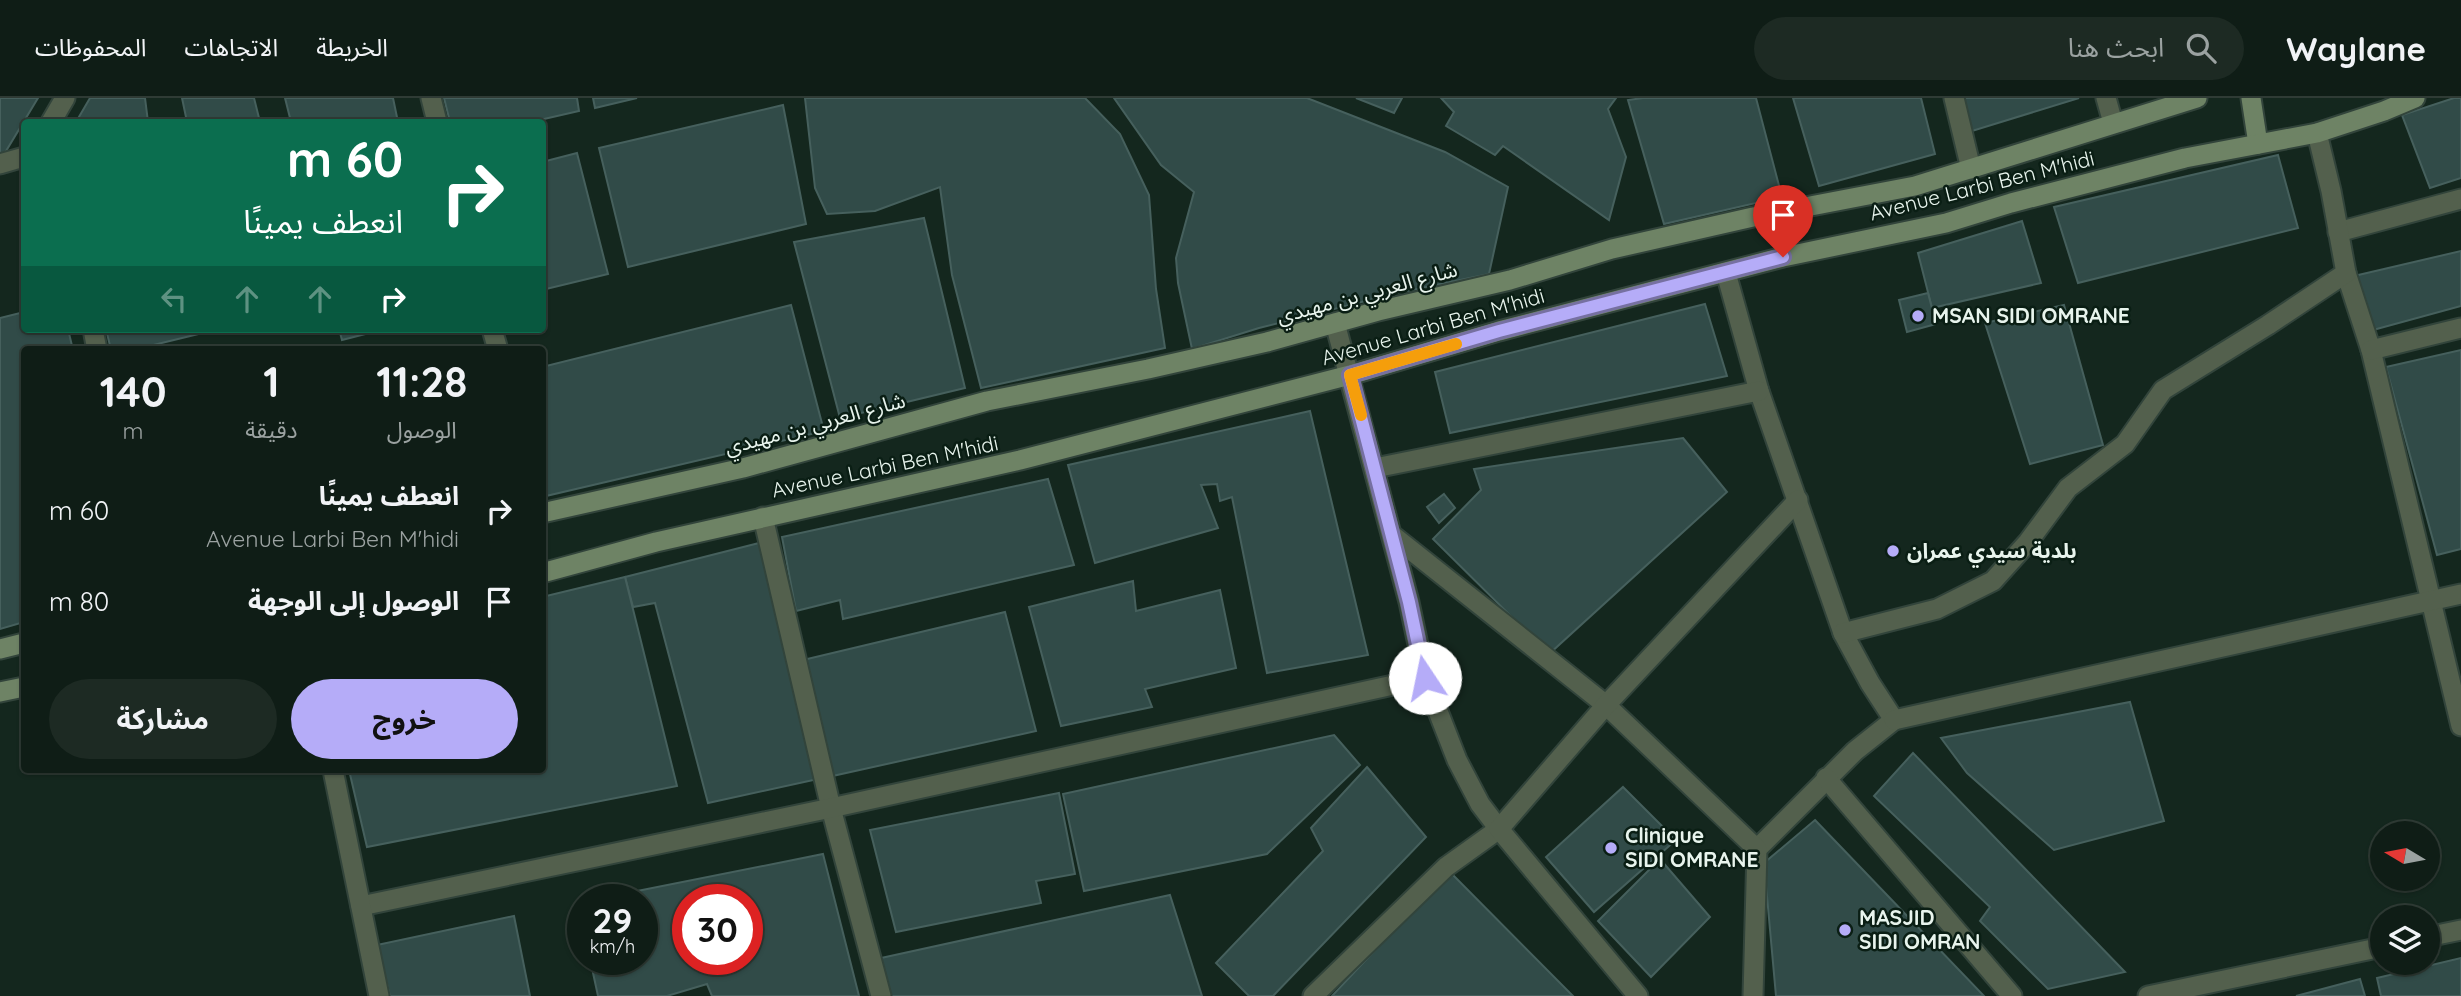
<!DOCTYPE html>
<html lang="ar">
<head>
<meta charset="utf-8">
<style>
  body { margin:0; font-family:Quicksand,"Noto Sans Arabic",sans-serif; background:#1d2a23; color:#f1f3f6; direction:rtl; height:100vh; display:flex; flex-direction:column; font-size:26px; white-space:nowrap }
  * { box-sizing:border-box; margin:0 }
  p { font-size:23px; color:#9ba2a1 }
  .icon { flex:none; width:38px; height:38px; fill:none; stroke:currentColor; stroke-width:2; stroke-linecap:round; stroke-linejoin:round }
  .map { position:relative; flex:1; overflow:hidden; direction:ltr }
  .side { position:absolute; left:21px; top:248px; width:525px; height:427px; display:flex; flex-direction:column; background:#0f1d16; border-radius:7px; box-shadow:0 2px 5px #0004,0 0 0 2px #2f3b35; direction:rtl }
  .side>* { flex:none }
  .banner { position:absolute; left:21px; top:21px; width:525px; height:214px; border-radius:7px; box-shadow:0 2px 5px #0004,0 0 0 2px #2f3b35; direction:rtl; background:#0b6e4f; color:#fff; overflow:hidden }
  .needle { width:46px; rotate:280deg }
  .buttons { position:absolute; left:2370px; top:723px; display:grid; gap:14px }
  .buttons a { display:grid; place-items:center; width:70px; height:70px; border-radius:50%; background:#0f1d16; box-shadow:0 2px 5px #0004,0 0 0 2px #2f3b35; font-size:35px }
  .speed { position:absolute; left:567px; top:786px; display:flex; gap:14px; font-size:35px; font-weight:700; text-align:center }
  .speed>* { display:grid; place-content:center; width:91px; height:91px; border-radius:50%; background:#0f1d16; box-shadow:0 2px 5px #0004,0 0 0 2px #2f3b35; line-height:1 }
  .speed small { font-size:18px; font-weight:400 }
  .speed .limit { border:10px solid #d22; background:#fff; color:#111 }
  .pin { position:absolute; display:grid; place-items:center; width:60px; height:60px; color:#fff; margin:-72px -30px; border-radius:50% 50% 50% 0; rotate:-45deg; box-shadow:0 0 7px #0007 }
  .pin .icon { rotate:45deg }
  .me { position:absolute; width:77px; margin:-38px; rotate:349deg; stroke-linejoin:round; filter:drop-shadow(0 0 5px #0008) }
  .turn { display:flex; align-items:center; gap:24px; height:147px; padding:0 28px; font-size:32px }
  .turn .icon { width:91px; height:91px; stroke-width:2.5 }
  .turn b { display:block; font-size:49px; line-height:60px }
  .lanes { display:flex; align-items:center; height:66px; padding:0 28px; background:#0003; justify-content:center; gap:35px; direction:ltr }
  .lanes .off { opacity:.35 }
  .eta { display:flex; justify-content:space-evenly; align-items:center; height:119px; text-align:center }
  .eta b { font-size:42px; font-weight:700; line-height:49px }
  .action { display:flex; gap:14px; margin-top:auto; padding:14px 28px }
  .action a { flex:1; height:80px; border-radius:42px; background:#b5acf8; color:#111; font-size:28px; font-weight:700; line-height:80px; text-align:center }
  .action a+a { background:#1d2a23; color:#f1f3f6 }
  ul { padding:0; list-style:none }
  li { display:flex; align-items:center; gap:21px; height:91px; padding:0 28px }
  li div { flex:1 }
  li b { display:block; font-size:26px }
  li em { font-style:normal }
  header { display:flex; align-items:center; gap:42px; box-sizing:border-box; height:98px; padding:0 35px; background:#0f1d16; border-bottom:2px solid #2f3b35 }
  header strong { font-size:33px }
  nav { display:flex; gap:38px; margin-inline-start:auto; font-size:24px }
  .search { width:490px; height:63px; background:#1d2a23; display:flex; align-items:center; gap:18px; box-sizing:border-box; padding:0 24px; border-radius:38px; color:#9ba2a1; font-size:26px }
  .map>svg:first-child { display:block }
  .building { fill:#314b48; stroke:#46605d; stroke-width:2; fill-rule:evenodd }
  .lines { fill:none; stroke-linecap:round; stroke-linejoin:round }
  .minor-casing { stroke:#32443b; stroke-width:23 }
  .tertiary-casing { stroke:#32443b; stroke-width:23 }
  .secondary-casing { stroke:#32443b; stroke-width:23 }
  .minor { stroke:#53604d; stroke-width:19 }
  .tertiary { stroke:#53604d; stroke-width:19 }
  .secondary { stroke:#6e8365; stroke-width:19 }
  .route-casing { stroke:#7670a1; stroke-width:18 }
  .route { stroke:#b5acf8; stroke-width:12 }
  .slow { stroke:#f59e0b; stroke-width:12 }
  .poi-dot { fill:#b5acf8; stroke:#0a1e14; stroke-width:2.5 }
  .labels { text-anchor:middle; stroke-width:5; stroke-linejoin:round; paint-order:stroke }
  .street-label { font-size:21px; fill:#e8f4ed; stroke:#0a1e14 }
  .poi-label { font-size:21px; font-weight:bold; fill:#e8f4ed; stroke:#0a1e14; text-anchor:start }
</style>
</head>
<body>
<header>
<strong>Waylane</strong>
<div class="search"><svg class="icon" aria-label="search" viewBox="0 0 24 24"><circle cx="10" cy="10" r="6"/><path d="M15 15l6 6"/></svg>ابحث هنا</div>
<nav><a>الخريطة</a><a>الاتجاهات</a><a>المحفوظات</a></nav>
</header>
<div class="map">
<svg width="2461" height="898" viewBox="0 0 2461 898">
  <rect width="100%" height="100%" fill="#14271e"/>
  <g class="building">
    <polygon points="0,0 38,0 3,58 0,56"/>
    <polygon points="90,0 145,0 148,24 76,24"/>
    <polygon points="182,0 254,0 260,24 187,24"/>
    <polygon points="285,0 393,0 398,24 291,24"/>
    <polygon points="444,0 577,0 579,13 531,24 450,24"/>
    <polygon points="593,0 637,0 595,10"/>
    <polygon points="805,0 1085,0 1120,36 1149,97 1156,191 1165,250 981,290 952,177 940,89 875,113 827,116 815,90"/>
    <polygon points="1114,0 1307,0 1445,54 1508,89 1489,176 1393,196 1259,230 1192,251 1178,185 1176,160 1194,94 1161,67"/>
    <polygon points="1356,0 1402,0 1394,15"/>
    <polygon points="1441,0 1616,0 1608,11 1626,59 1609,122 1503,48 1495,57 1446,28 1454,14"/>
    <polygon points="1643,0 1756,0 1782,99 1664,126 1628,2"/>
    <polygon points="1793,0 1921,0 1935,56 1819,88"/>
    <polygon points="1964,0 2079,0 1972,33"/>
    <polygon points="2454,0 2461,0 2461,80 2430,90 2402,17"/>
    <polygon points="783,7 806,126 628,169 599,50"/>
    <polygon points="577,55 608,176 542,192 542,64"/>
    <polygon points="2278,57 2298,130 2078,185 2054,109"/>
    <polygon points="924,120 965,290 840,320 794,144"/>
    <polygon points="2022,123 2041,185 1932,210 1918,155"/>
    <polygon points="2461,153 2461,208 2373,232 2354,178"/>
    <polygon points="1928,195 1936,226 1907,234 1899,202"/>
    <polygon points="1705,206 1727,278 1450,335 1435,274"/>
    <polygon points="791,207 824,333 546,398 542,385 542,269"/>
    <polygon points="2064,207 2103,347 2030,366 1985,225"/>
    <polygon points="24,214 24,231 68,231 73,252 24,252 24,524 0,531 0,220"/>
    <polygon points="106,231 219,231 133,252 111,252"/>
    <polygon points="339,231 385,231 342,242"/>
    <polygon points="2461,252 2461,451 2437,457 2386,269"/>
    <polygon points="1310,313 1368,557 1267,575 1232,399 1220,403 1217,386 1201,387 1218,430 1095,465 1068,367"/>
    <polygon points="1683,340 1727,394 1549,556 1433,441 1481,392 1474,371"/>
    <polygon points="1048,381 1074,467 843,521 840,502 796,513 782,439"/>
    <polygon points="1444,396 1455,410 1439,425 1427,409"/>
    <polygon points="759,445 818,681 708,705 655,505 633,509 625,479"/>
    <polygon points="625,479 677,688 367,749 349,672 542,672 542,499"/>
    <polygon points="1133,483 1136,513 1220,492 1236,570 1145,591 1152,609 1061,628 1029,509"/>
    <polygon points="1005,514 1036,633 828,679 803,562"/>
    <polygon points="2130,604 2164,723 2054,752 1967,675 1941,640"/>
    <polygon points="1334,637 1360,667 1267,756 1084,793 1063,696"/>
    <polygon points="1913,655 2125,874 2048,891 1980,823 1990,809 1874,698"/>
    <polygon points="1367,669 1426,739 1273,898 1249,898 1216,865 1323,753 1311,730"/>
    <polygon points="1623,689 1676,742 1594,814 1546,759"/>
    <polygon points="1059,695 1075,776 1036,783 1041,805 896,834 870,732"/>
    <polygon points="1815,722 1984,898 1776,898 1764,765"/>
    <path d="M823,756L859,898H712L707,886L667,898H598L590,861H642V802H592ZM688,802H747V861H688Z"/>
    <polygon points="1660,761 1710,819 1651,879 1598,823"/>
    <polygon points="1449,773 1573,898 1332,898"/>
    <polygon points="1170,797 1202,898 890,898 881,860"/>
    <polygon points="514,818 530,898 390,898 377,847"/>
    <polygon points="2461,860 2461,898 2381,898 2377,880"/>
    <polygon points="2360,881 2365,898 2296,898"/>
  </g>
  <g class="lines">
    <defs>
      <g id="minor">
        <polyline points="431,0 437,24"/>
        <polyline points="1954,0 1971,71"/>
        <polyline points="2106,0 2113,25"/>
        <polyline points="51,24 65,0"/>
        <polyline points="0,66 24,59"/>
        <polyline points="2338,134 2461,101"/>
        <polyline points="1726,175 1759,293 1843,535 1870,585 1894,622 1855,653 1757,751 1753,898"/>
        <polyline points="2346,175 2371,252 2461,628"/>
        <polyline points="93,231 97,252"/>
        <polyline points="492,231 498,252"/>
        <polyline points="2371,252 2461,230"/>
        <polyline points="1375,370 1759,293"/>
        <polyline points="763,419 831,710 881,898"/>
        <polyline points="1392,437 1606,607 1757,751"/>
        <polyline points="1843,535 1937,511 1993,483 2028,444 2068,390 2125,346 2163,292 2268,227 2346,175 2331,93 2317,35"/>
        <polyline points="1894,622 2461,496"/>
        <polyline points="1826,680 2012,898"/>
        <polyline points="361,808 831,710 1425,580"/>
        <polyline points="2427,839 2461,832"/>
        <polyline points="1313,898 1446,769 1499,731 1480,706 1457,662 1425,580 1409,504 1335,225"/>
        <polyline points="1638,898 1499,731 1606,607 1798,402"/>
        <polyline points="2148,898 2382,849"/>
      </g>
      <polyline id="tertiary" points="333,672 379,898"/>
      <g id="secondary">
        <polyline points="2251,0 2258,46"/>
        <polyline points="542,415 743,370 987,303 1148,271 1267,244 1378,213 1510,182 1612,151 1753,119 1915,88 2197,0"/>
        <polyline points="542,475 656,444 1020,362 1350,277 1499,233 1783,159 1946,125 2011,105 2185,60 2317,35 2384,13 2415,0"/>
        <polyline points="0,551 24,545"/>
        <polyline points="0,594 24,589"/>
      </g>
    </defs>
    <use href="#minor" class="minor-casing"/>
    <use href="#tertiary" class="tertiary-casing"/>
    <use href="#secondary" class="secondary-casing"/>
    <use href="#minor" class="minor"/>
    <use href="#tertiary" class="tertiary"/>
    <use href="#secondary" class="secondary"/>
  </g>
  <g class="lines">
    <defs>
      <polyline id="route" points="1425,580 1409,504 1350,277 1499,233 1783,159"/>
    </defs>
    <use href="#route" class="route-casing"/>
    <use href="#route" class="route"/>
    <polyline class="slow" points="1361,317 1350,277 1456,246"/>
  </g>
  <g class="poi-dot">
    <circle cx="1918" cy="218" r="7"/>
    <circle cx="1893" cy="453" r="7"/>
    <circle cx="1611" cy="750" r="7"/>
    <circle cx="1845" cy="832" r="7"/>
  </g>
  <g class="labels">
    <g class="street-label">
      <text transform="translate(1982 88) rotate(-14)" y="7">Avenue Larbi Ben M'hidi</text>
      <text transform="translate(1367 195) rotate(-15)" y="7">شارع العربي بن مهيدي</text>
      <text transform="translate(1433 229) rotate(-16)" y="7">Avenue Larbi Ben M'hidi</text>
      <text transform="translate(815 326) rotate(-15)" y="7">شارع العربي بن مهيدي</text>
      <text transform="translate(885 369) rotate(-12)" y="7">Avenue Larbi Ben M'hidi</text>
    </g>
    <g class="poi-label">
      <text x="1932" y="225">MSAN SIDI OMRANE</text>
      <text x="1907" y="460">بلدية سيدي عمران</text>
      <text x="1625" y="745">Clinique<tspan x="1625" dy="24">SIDI OMRANE</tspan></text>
      <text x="1859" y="827">MASJID<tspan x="1859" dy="24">SIDI OMRAN</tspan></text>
    </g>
  </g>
</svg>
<div class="buttons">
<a><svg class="needle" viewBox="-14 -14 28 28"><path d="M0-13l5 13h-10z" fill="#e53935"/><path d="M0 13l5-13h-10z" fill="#9ba2a1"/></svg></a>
<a><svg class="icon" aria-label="layers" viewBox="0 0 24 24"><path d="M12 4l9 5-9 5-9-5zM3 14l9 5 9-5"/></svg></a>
</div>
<div class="speed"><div>29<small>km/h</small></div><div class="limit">30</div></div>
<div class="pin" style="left:1783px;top:159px;background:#d93025"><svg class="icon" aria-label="arrive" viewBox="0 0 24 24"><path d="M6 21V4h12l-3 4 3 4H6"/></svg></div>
<svg class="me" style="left:1425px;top:580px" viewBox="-20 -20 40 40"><circle r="19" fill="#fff"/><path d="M0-13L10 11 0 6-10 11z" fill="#b5acf8"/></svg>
<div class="banner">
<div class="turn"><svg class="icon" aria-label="right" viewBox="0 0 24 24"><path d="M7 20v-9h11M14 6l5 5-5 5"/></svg><div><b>60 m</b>انعطف يمينًا</div></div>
<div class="lanes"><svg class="icon off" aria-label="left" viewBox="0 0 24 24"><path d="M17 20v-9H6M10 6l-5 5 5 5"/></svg><svg class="icon off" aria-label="ahead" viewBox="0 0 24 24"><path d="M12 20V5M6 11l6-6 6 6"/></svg><svg class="icon off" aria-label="ahead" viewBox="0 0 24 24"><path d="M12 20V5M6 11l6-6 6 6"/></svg><svg class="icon" aria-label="right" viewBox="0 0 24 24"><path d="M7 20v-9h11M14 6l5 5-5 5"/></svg></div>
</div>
<section class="side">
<div class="eta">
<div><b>11:28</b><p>الوصول</p></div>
<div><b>1</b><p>دقيقة</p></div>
<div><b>140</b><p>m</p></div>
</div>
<ul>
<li><svg class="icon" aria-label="right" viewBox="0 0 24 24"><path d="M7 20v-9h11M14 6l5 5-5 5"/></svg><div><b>انعطف يمينًا</b><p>Avenue Larbi Ben M'hidi</p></div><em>60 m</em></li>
<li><svg class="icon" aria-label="arrive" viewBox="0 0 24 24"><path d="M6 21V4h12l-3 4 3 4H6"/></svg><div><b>الوصول إلى الوجهة</b></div><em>80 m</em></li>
</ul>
<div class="action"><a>خروج</a><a>مشاركة</a></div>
</section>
</div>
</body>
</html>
